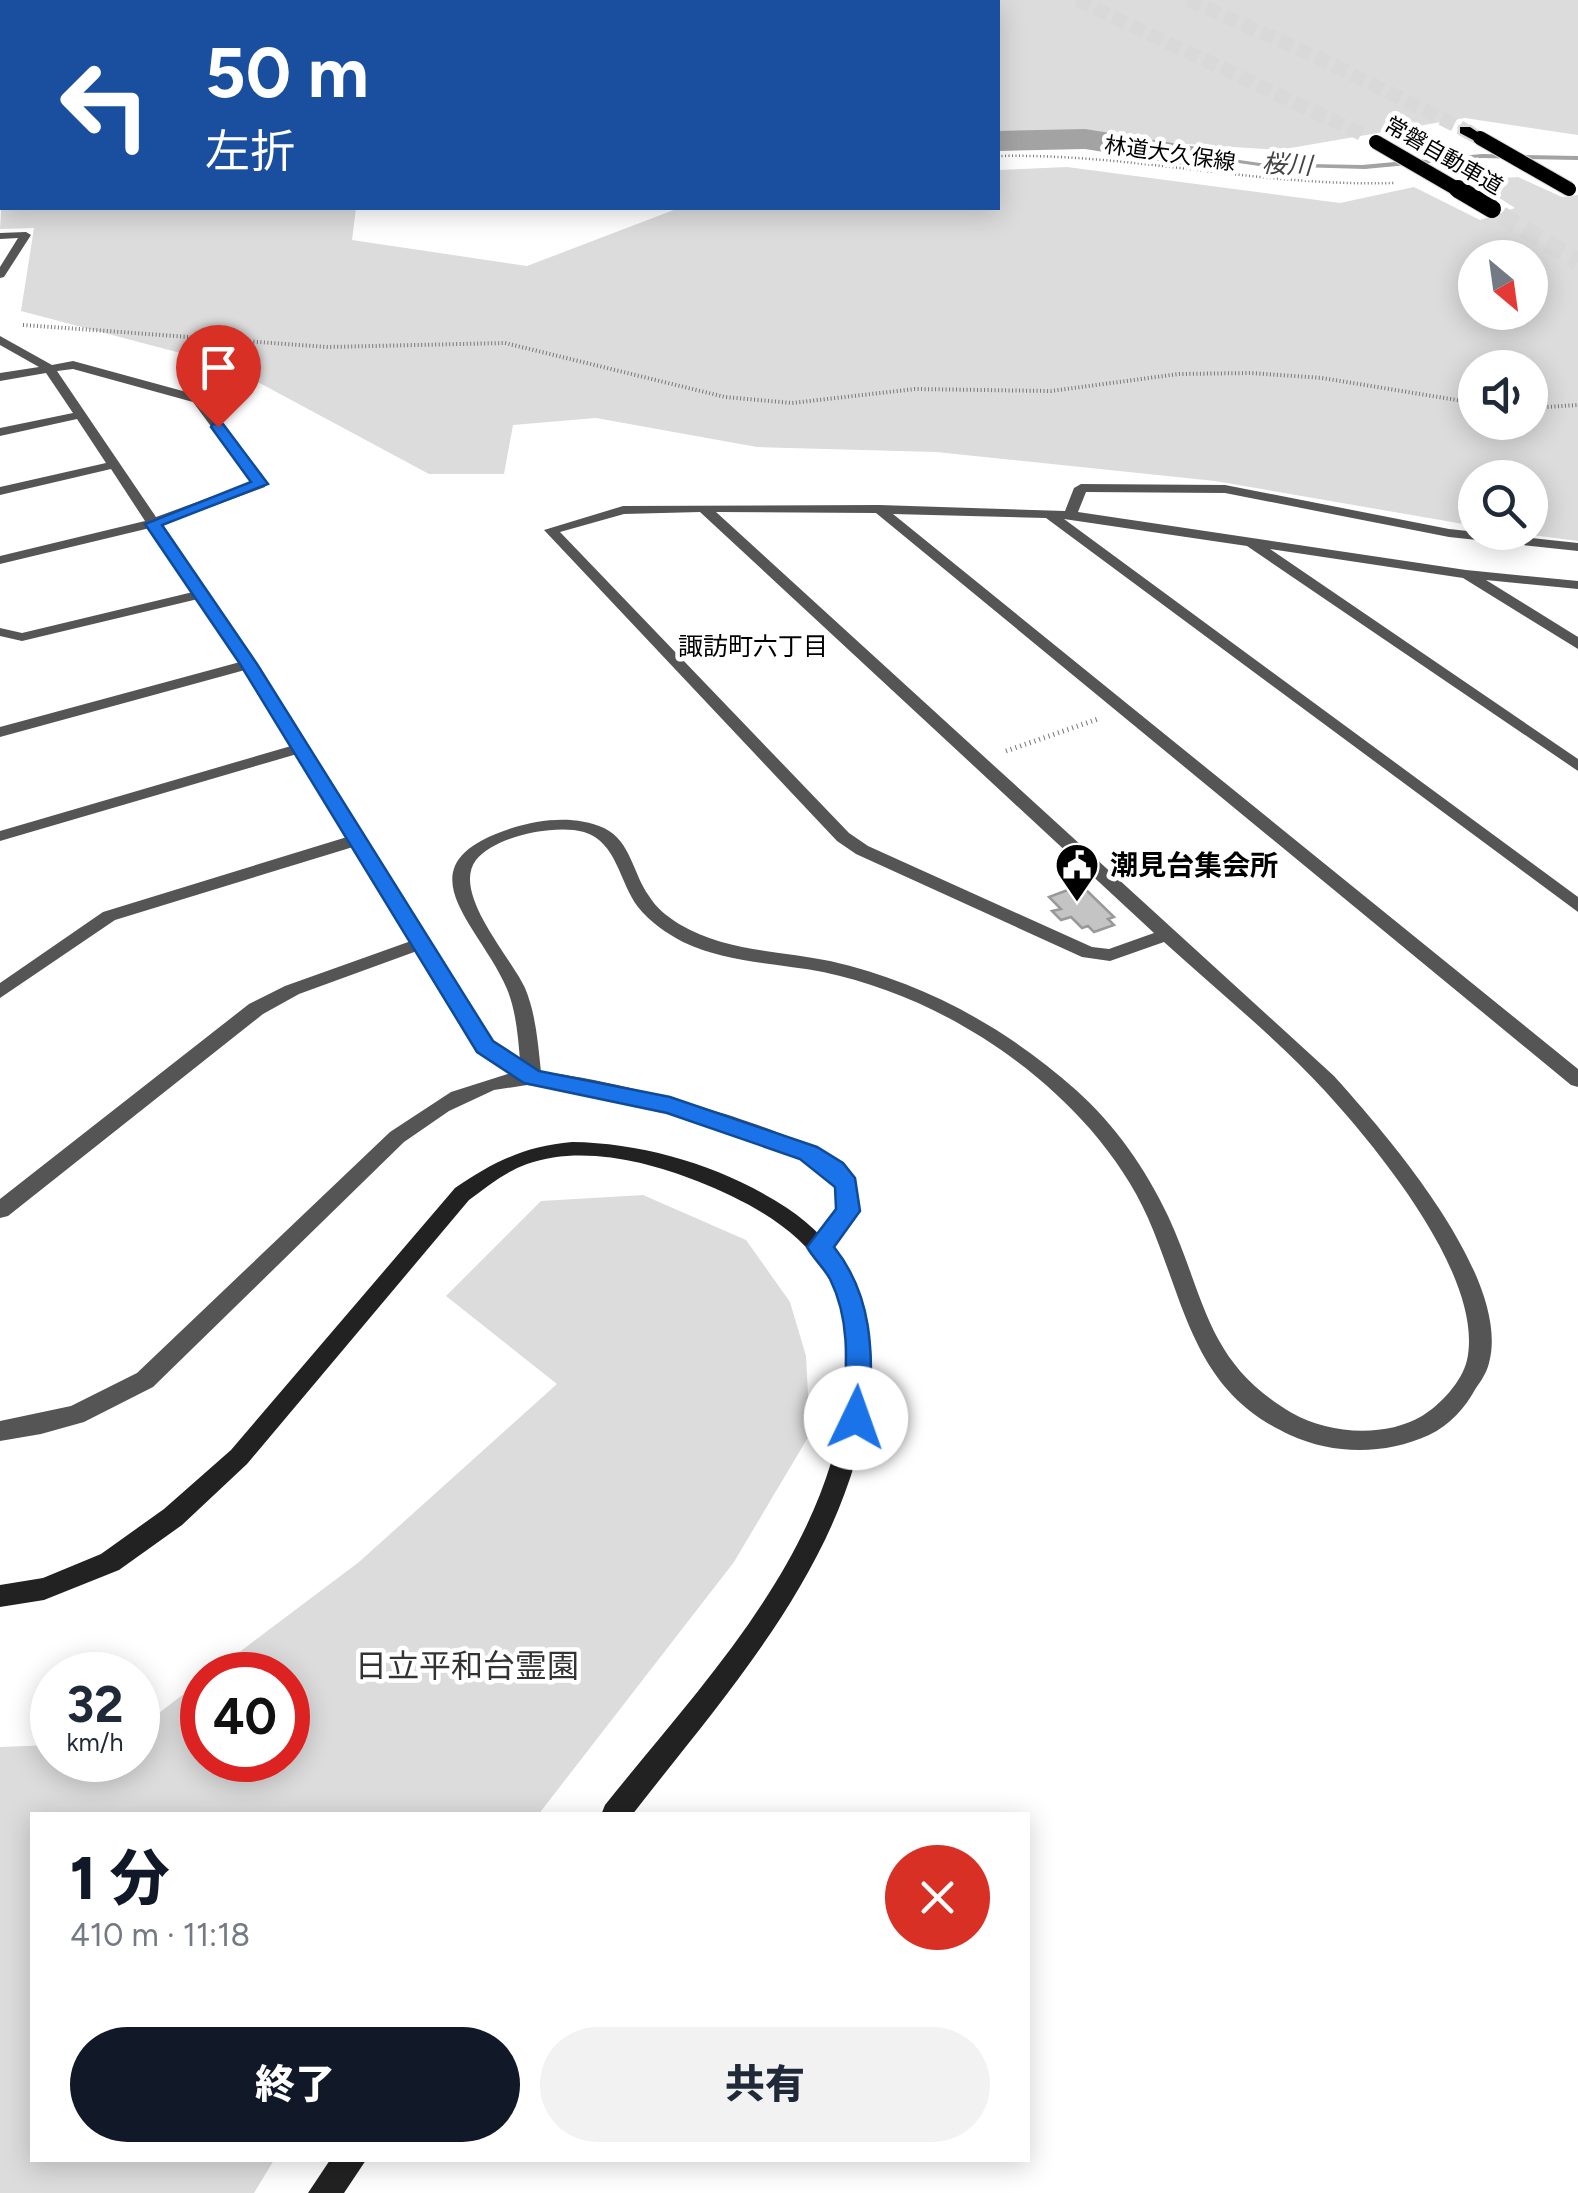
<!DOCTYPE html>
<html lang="ja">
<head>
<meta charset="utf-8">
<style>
  body { margin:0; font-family:Figtree,"Noto Sans JP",sans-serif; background:#f2f2f3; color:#1f2937; height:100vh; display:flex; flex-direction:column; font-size:38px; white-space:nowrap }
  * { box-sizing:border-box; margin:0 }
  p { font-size:32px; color:#747a83 }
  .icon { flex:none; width:55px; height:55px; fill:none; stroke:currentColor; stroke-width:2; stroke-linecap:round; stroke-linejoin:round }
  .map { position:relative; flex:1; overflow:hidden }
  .panel { position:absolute; left:30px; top:1812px; width:1000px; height:350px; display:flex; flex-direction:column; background:#fff; border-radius:0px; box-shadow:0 5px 25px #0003 }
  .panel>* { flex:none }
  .guide { position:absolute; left:0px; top:0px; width:1000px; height:210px; box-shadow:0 5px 25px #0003; background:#1a4fa0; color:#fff; overflow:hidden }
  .needle { width:65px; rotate:151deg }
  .tools { position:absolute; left:1458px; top:240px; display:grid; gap:20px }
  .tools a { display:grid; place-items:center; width:90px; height:90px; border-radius:50%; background:#fff; box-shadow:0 5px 25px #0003; font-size:50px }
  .speed { position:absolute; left:30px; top:1652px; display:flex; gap:20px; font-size:50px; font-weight:700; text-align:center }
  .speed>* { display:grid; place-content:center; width:130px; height:130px; border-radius:50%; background:#fff; box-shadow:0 5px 25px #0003; line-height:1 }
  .speed small { font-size:25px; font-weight:400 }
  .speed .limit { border:15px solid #d22; background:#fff; color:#111 }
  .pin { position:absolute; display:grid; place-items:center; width:85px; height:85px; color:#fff; margin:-102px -42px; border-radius:50% 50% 50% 0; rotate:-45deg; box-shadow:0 0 10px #0007 }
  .pin .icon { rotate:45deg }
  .me { position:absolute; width:110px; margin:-55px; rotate:3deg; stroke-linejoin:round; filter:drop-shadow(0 0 8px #0008) }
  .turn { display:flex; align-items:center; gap:35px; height:210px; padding:0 40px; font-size:45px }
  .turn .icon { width:130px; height:130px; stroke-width:2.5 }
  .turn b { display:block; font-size:70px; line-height:85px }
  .round { display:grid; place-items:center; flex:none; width:105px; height:105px; border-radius:52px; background:#f2f2f3 }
  .overview { display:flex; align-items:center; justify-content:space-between; height:170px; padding:0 40px }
  h1 { font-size:60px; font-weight:800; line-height:75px; color:#111827 }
  .action { display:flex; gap:20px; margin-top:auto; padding:20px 40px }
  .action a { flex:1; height:115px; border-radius:60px; background:#111827; color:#fff; font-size:40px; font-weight:800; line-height:115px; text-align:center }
  .action a+a { background:#f2f2f3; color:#1f2937 }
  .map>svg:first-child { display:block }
  .green { fill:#dcdcdc; fill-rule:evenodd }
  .water { fill:#a3a3a3 }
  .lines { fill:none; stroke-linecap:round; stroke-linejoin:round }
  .river { fill:#a3a3a3; fill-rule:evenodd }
  .building { fill:#c4c4c4; stroke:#999; stroke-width:2.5 }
  .highway-tunnel-far1 { stroke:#d9d9d9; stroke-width:14; stroke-dasharray:14 6; stroke-linecap:butt }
  .highway-tunnel { stroke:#d9d9d9; stroke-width:18; stroke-dasharray:18 9; stroke-linecap:butt }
  .highway-casing { stroke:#dbdbdb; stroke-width:5 }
  .path-far2 { stroke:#777; stroke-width:2.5; stroke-dasharray:1 2.5; stroke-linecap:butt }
  .path-far1 { stroke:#777; stroke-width:4; stroke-dasharray:1 2.5; stroke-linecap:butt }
  .path { stroke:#777; stroke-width:5; stroke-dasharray:1 4; stroke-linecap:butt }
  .street { fill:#555; fill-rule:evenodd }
  .secondary { fill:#222; fill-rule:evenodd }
  .highway { fill:#000; fill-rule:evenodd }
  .highway-bridge-far1-casing { stroke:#dbdbdb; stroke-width:16; stroke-linecap:butt }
  .highway-bridge-casing { stroke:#dbdbdb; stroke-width:20; stroke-linecap:butt }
  .highway-bridge-far1 { stroke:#000; stroke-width:14 }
  .highway-bridge { stroke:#000; stroke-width:18 }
  .route { fill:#1a73e8; stroke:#114b97; stroke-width:2.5 }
  .labels { text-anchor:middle; stroke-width:9; stroke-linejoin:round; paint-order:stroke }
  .far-street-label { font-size:22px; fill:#000; stroke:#fff }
  .far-water-label { font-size:25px; font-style:italic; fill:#444; stroke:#fff }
  .far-neighbourhood-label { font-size:25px; fill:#000; stroke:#fff }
  .poi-label { font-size:28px; font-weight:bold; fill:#000; stroke:#fff; text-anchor:start }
  .near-park-label { font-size:32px; fill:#333; stroke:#fff }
</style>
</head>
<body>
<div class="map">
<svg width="1578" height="2193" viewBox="0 0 1578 2193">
  <rect width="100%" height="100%" fill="#fff"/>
  <g class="green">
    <polygon points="1578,0 1578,135 1465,118 1279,150 998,132 998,2 2,2 0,57 0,0"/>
    <path d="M1067,167L1340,203L1414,187L1480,220L1515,208L1471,180L1518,177L1562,197L1578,195V541L1517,533L1530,532V478H1475V526L1215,481L936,452L757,447L596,418L513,425L504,474H429L226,365L21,311L34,228L0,229L2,197V208H356L352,240L527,266L679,208H998V170ZM1475,258H1530V312H1475ZM1475,368H1530V422H1475Z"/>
    <polygon points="643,1195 746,1240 790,1302 806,1356 810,1434 734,1562 538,1815 32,1815 32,2160 274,2160 254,2193 0,2193 0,1747 52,1745 52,1760 138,1760 138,1729 202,1680 202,1760 288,1760 288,1675 209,1675 359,1562 557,1384 446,1296 541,1201"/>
  </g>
  <polygon class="water" points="1102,140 1260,163 1362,165 1482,154 1578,156 1578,160 1482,158 1365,169 1259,166 1102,143"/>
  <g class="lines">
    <g class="river">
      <rect x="0" y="75" width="2" height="19"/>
      <polygon points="1085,129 1197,147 1209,150 1214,157 1209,164 1197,167 1085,149 998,151 998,131"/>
    </g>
  </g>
  <polygon class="building" points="1081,885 1114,917 1108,919 1114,925 1094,932 1088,926 1082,928 1071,917 1061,920 1052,911 1061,909 1049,897"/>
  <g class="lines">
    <g class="highway-tunnel-far1">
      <polyline points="1077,0 1364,135"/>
      <polyline points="1188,0 1315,56 1465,130"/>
    </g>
    <polyline class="highway-tunnel" points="1501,215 1578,262"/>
    <defs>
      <polygon id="highway" points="1460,127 1470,127 1487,138 1475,141 1460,133"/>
    </defs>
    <use href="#highway" class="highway-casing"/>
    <g class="path-far2">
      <polyline points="12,2 30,0"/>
      <path d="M998,156C1131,153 1261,187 1394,183"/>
    </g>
    <g class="path-far1">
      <polyline points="23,325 328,347 505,343 725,397 792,403 915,389 1051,391 1179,374 1251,373 1322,378 1475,403"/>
      <polyline points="1530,408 1578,405"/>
    </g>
    <polyline class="path" points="1006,751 1098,719"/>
    <g class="street">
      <rect x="0" y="64" width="2" height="6"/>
      <polygon points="26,232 31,235 4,277 0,278 0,267 18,238 0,239 0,233"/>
      <path d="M0,336L52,365L73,361L201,396L265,481V487L162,525L257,664L492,1041L520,1060C518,1036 516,1011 507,989C480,924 396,865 512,828C541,819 575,815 604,828C631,841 633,874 649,896C656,908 668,917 679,924C726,952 778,950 830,961C923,982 1005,1027 1076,1090C1115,1125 1146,1169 1168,1216C1206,1298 1205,1362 1292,1413C1328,1434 1385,1438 1422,1416C1440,1405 1462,1382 1467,1360C1485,1278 1377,1148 1325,1091C1276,1038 1218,991 1164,942L1110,961L1082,957L856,854L837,841L544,530L623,506L879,505L1065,511L1074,488L1081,484L1225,485L1449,529L1578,543V551L1449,537L1225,493L1086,492L1078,512L1466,570L1578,581V589L1486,580L1578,637V649L1463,578L1270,549L1578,759V771L1247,546L1064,519L1578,897V912L1046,518L893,514L1578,1069V1087L1571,1085L876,513L716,512L1334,1076C1387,1135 1512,1278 1489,1363C1487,1372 1481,1381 1476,1388C1465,1408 1450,1425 1429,1435C1385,1455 1334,1455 1290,1435C1193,1391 1186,1305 1148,1218C1134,1186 1114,1157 1091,1130C1023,1052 924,993 823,972C776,963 727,963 683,942C666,933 650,922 638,907C619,882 617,842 584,832C555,824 495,836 476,860C451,893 511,957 525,988C536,1014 538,1044 541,1072C601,1076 805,1128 844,1168C856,1180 858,1195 859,1211L828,1253H812L809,1247L837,1209L835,1189L827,1175L805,1162L727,1131L637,1104L553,1087L527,1085L494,1090L449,1111L404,1142L153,1387L84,1422L41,1434L0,1441V1421L71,1406L137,1373L390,1132L451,1092L511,1073L478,1051L417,951L299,994L263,1014L8,1216L0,1218V1199L249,1004L285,986L411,941L353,847L115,920L0,998V983L103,912L347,837L297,754L0,841V831L291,746L245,670L0,737V727L240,662L198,599L22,641L0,636V628L22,633L193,592L150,528L0,564V556L145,521L111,469L0,495V487L106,463L77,419L0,436V428L73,413L46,373L0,381V373L39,367L0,345ZM73,369L193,402L252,482L156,517L57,371ZM700,512L1154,933L1109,949L1092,947L868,846L849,833L560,532L624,514Z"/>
    </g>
    <g class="secondary">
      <path d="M572,1142C646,1143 725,1167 787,1208C850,1250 879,1315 870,1390C850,1559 732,1686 632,1815H601L605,1805C704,1681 825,1559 846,1394C861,1275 800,1222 697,1181C646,1161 581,1145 527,1164C505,1172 488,1186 469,1200L247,1464L182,1525L119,1570L44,1600L0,1607V1585L43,1578L101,1554L164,1509L231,1450L455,1188C493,1162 525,1146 572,1142Z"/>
      <polygon points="330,2160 366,2160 344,2193 308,2193"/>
    </g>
    <use href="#highway" class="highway"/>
    <defs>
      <g id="highway-bridge-far1">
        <polyline points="1480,138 1569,189"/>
        <polyline points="1376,142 1462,192"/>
      </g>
      <polyline id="highway-bridge" points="1458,189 1492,209"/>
    </defs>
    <use href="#highway-bridge-far1" class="highway-bridge-far1-casing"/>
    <use href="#highway-bridge" class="highway-bridge-casing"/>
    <use href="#highway-bridge-far1" class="highway-bridge-far1"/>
    <use href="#highway-bridge" class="highway-bridge"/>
  </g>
  <path class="route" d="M213,424H223L268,484L162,525L257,664L493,1041L539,1071L670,1097L817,1147L843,1163L855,1178L860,1211L834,1247C875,1299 872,1355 870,1418L866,1425L856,1429L847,1425L843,1418C846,1370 852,1323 830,1279C824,1268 814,1259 807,1247L836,1209L835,1187L800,1159L667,1113L524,1083L477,1052L240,664L145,524L251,482L211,427Z"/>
  <defs>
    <symbol id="civic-pin" viewBox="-11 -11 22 30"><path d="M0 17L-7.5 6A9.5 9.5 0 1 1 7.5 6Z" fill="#000" stroke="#fff"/><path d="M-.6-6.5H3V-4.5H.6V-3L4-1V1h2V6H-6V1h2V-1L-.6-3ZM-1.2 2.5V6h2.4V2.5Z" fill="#fff"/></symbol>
  </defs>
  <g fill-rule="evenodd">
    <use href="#civic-pin" x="1052" y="840" width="50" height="68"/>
  </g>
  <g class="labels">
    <g class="far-street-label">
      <text transform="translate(1170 153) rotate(8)" y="8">林道大久保線</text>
      <text transform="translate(1444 155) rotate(30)" y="8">常磐自動車道</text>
    </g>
    <g class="far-water-label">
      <text transform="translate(1287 164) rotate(3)" y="9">桜川</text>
    </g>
    <g class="far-neighbourhood-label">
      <text x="753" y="655">諏訪町六丁目</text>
    </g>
    <g class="poi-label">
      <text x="1110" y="875">潮見台集会所</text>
    </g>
    <g class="near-park-label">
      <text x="467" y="1677">日立平和台霊園</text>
    </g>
  </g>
</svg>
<div class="tools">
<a><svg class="needle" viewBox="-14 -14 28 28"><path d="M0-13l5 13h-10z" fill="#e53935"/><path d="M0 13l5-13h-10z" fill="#747a83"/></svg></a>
<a><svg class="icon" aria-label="sound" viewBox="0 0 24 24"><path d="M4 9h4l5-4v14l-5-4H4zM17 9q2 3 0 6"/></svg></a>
<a><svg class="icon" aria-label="search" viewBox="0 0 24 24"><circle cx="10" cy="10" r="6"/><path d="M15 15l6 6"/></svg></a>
</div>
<div class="speed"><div>32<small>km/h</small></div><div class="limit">40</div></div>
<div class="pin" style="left:218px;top:427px;background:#d93025"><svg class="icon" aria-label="arrive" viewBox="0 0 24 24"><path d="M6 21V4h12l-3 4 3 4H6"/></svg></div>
<svg class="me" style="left:856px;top:1418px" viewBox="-20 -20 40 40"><circle r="19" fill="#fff"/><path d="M0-13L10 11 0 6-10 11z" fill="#1a73e8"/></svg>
<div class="guide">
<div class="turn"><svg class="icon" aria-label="left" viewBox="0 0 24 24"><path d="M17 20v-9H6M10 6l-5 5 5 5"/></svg><div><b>50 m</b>左折</div></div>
</div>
<section class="panel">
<div class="overview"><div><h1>1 分</h1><p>410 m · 11:18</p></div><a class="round" style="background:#d93025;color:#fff"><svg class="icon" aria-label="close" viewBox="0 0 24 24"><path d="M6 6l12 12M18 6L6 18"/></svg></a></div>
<div class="action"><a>終了</a><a>共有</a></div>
</section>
</div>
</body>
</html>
